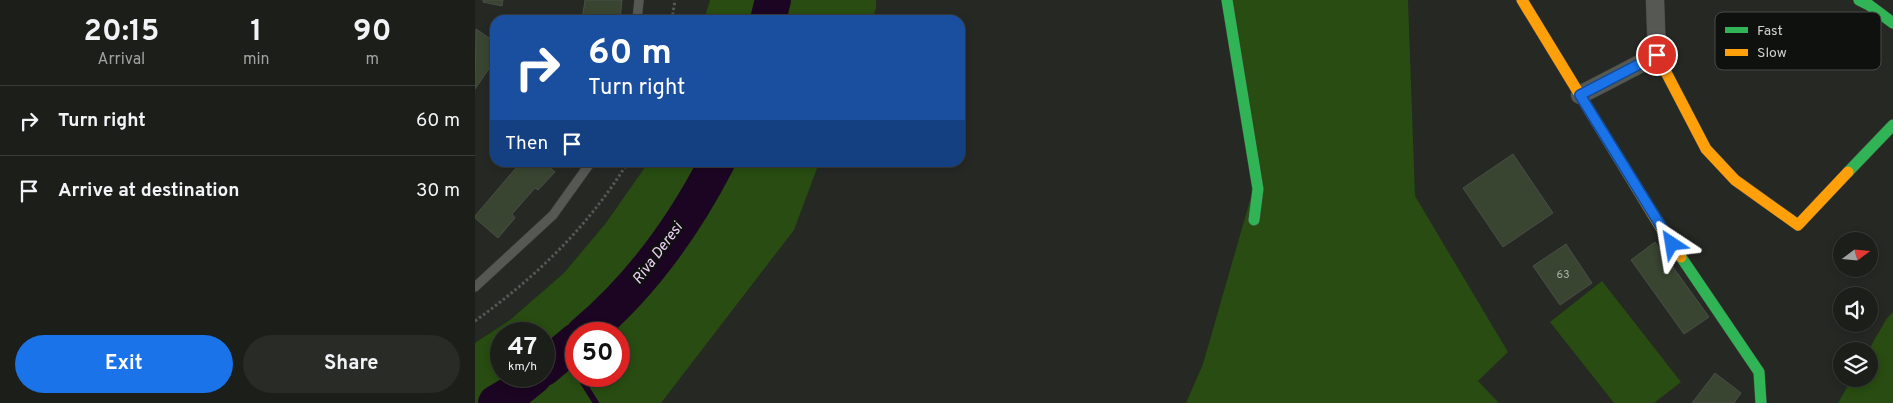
<!DOCTYPE html>
<html lang="en">
<head>
<meta charset="utf-8">
<style>
  body { margin:0; font-family:Overpass,sans-serif; background:#292b27; color:#f1f3f6; height:100vh; display:flex; flex-direction:column; font-size:19px; white-space:nowrap }
  * { box-sizing:border-box; margin:0 }
  p { font-size:16px; color:#a0a2a2 }
  .icon { flex:none; width:28px; height:28px; fill:none; stroke:currentColor; stroke-width:2; stroke-linecap:round; stroke-linejoin:round }
  .map { position:relative; flex:1; overflow:hidden }
  .panel { display:flex; flex-direction:column; background:#1c1e1a; width:475px }
  .panel>* { flex:none }
  .guide { position:absolute; left:15px; top:15px; width:475px; height:152px; border-radius:15px; box-shadow:0 2px 8px #0003,0 0 0 1px #3a3c39; background:#1a4fa0; color:#fff; overflow:hidden }
  .needle { width:32px; rotate:74deg }
  .fabs { position:absolute; left:1358px; top:232px; display:grid; gap:10px }
  .fabs a { display:grid; place-items:center; width:45px; height:45px; border-radius:50%; background:#1c1e1a; box-shadow:0 2px 8px #0003,0 0 0 1px #3a3c39; font-size:25px }
  .speed { position:absolute; left:15px; top:322px; display:flex; gap:10px; font-size:25px; font-weight:700; text-align:center }
  .speed>* { display:grid; place-content:center; width:65px; height:65px; border-radius:50%; background:#1c1e1a; box-shadow:0 2px 8px #0003,0 0 0 1px #3a3c39; line-height:1 }
  .speed small { font-size:12px; font-weight:400 }
  .speed .limit { border:8px solid #d22; background:#fff; color:#111 }
  .pin { position:absolute; display:grid; place-items:center; width:42px; height:42px; color:#fff; margin:-21px; border:2px solid #fff; border-radius:50%; box-shadow:0 1px 5px #0007 }
  .me { position:absolute; width:55px; margin:-28px; rotate:327deg; stroke-linejoin:round; filter:drop-shadow(0 0 4px #0008) }
  .turn { display:flex; align-items:center; gap:18px; height:105px; padding:0 15px; font-size:22px }
  .turn .icon { width:65px; height:65px; stroke-width:2.5 }
  .turn b { display:block; font-size:35px; line-height:42px }
  .then { display:flex; align-items:center; height:48px; padding:0 15px; background:#0003; gap:10px; font-size:19px }
  .eta { display:flex; justify-content:space-evenly; align-items:center; height:85px; text-align:center }
  .eta b { font-size:30px; font-weight:700; line-height:35px }
  .action { display:flex; gap:10px; margin-top:auto; padding:10px 15px }
  .action a { flex:1; height:58px; border-radius:30px; background:#1a73e8; color:#fff; font-size:20px; font-weight:700; line-height:58px; text-align:center }
  .action a+a { background:#292b27; color:#f1f3f6 }
  ul { padding:0; list-style:none }
  li { display:flex; align-items:center; gap:15px; height:70px; padding:0 15px; border-top:1px solid #3a3c39 }
  li div { flex:1 }
  li b { display:block; font-size:19px }
  li em { font-style:normal }
  main { display:flex; flex:1; min-height:0 }
  .map>svg:first-child { display:block }
  .green { fill:#284c11; fill-rule:evenodd }
  .lines { fill:none; stroke-linecap:round; stroke-linejoin:round }
  .stream { stroke:#1c0522; stroke-width:6 }
  .river { stroke:#1c0522; stroke-width:36 }
  .building { fill:#3a4531; stroke:#4a4d49 }
  .lane-casing { stroke:#40433f; stroke-width:10 }
  .street-casing { stroke:#40433f; stroke-width:19 }
  .fast-casing { stroke:#40433f; stroke-width:12 }
  .slow-casing { stroke:#40433f; stroke-width:12 }
  .path { stroke:#575856; stroke-width:3; stroke-dasharray:2.5 2.5; stroke-linecap:butt }
  .lane { stroke:#565854; stroke-width:9 }
  .street { stroke:#565854; stroke-width:18 }
  .fast { stroke:#30b455; stroke-width:11 }
  .slow { stroke:#ff9f0a; stroke-width:11 }
  .route-casing { stroke:#114b97; stroke-width:12 }
  .route { stroke:#1a73e8; stroke-width:9 }
  .labels { text-anchor:middle; stroke-width:5; stroke-linejoin:round; paint-order:stroke }
  .number-label { font-size:11px; fill:#aab0a7 }
  .water-label { font-size:15px; font-style:italic; fill:#f0d1f9; stroke:#0f110e }
  .key { fill:#0f110e; stroke:#494b48; stroke-width:1 }
  .key-label { font-size:14px; fill:#d0d3ce }
</style>
</head>
<body>
<main>
<section class="panel">
<div class="eta">
<div><b>20:15</b><p>Arrival</p></div>
<div><b>1</b><p>min</p></div>
<div><b>90</b><p>m</p></div>
</div>
<ul>
<li><svg class="icon" aria-label="right" viewBox="0 0 24 24"><path d="M7 20v-9h11M14 6l5 5-5 5"/></svg><div><b>Turn right</b></div><em>60 m</em></li>
<li><svg class="icon" aria-label="arrive" viewBox="0 0 24 24"><path d="M6 21V4h12l-3 4 3 4H6"/></svg><div><b>Arrive at destination</b></div><em>30 m</em></li>
</ul>
<div class="action"><a>Exit</a><a>Share</a></div>
</section>
<div class="map">
<svg width="1418" height="403" viewBox="0 0 1418 403">
  <rect width="100%" height="100%" fill="#252823"/>
  <g class="green">
    <polygon points="235,0 401,0 401,8 397,20 229,20"/>
    <polygon points="748,0 933,0 940,196 1033,352 1003,381 1024,403 711,403 728,364 780,183"/>
    <path d="M173,163H344L319,230L186,403H0V343L35,320L89,273L131,223ZM26,334H69V376H26ZM101,334H144V376H101Z"/>
    <polygon points="1127,281 1206,382 1179,403 1139,403 1075,322"/>
    <polygon points="1418,312 1418,403 1363,403 1377,379 1394,379 1393,351 1412,318"/>
  </g>
  <g class="lines">
    <g class="stream">
      <polyline points="90,353 101,371"/>
      <polyline points="104,376 121,403"/>
    </g>
    <g class="river">
      <polyline points="293,20 298,0"/>
      <path d="M109,334C164,288 209,226 242,162"/>
      <polyline points="69,368 101,341"/>
      <polyline points="21,403 38,393 59,376"/>
    </g>
  </g>
  <g class="building">
    <polygon points="8,0 28,0 27,6 8,2"/>
    <polygon points="110,0 147,0 145,20 107,20"/>
    <polygon points="1,29 20,42 20,60 0,89"/>
    <polygon points="1038,154 1078,213 1028,247 988,188"/>
    <polygon points="46,162 69,162 80,172 63,190 60,188 37,214 40,218 23,238 0,218 0,216"/>
    <polygon points="1180,242 1234,317 1209,334 1156,260"/>
    <polygon points="1091,244 1117,283 1085,305 1058,266"/>
    <polygon points="1240,373 1266,393 1259,403 1217,403"/>
  </g>
  <g class="lines">
    <defs>
      <g id="lane">
        <polyline points="162,20 164,0"/>
        <polyline points="0,287 78,215 116,162"/>
      </g>
      <polyline id="street" points="1105,95 1182,55 1180,0"/>
      <g id="fast">
        <polyline points="752,0 783,189 779,220"/>
        <polyline points="1384,0 1394,5 1418,23"/>
        <polyline points="1373,172 1418,125"/>
        <polyline points="1206,257 1284,372 1286,403"/>
      </g>
      <g id="slow">
        <polyline points="1047,0 1186,228 1206,257"/>
        <polyline points="1182,55 1231,149 1260,180 1323,225 1373,172"/>
      </g>
    </defs>
    <use href="#lane" class="lane-casing"/>
    <use href="#street" class="street-casing"/>
    <use href="#fast" class="fast-casing"/>
    <use href="#slow" class="slow-casing"/>
    <g class="path">
      <polyline points="197,20 200,0"/>
      <path d="M0,321C61,277 113,227 153,162"/>
    </g>
    <use href="#lane" class="lane"/>
    <use href="#street" class="street"/>
    <use href="#fast" class="fast"/>
    <use href="#slow" class="slow"/>
  </g>
  <g class="lines">
    <defs>
      <polyline id="route" points="1182,55 1105,95 1197,244"/>
    </defs>
    <use href="#route" class="route-casing"/>
    <use href="#route" class="route"/>
  </g>
  <g class="labels">
    <g class="number-label">
      <text x="1088" y="278">63</text>
    </g>
    <g class="water-label">
      <text transform="translate(182 253) rotate(-53)" y="5">Riva Deresi</text>
    </g>
  </g>
  <rect x="1240" y="12" width="166" height="58" rx="8" class="key"/>
  <rect x="1250" y="27" width="23" height="6" fill="#30b455"/>
  <rect x="1250" y="49" width="23" height="7" fill="#ff9f0a"/>
  <g class="key-label">
    <text x="1282" y="35">Fast</text>
    <text x="1282" y="57">Slow</text>
  </g>
</svg>
<div class="fabs">
<a><svg class="needle" viewBox="-14 -14 28 28"><path d="M0-13l5 13h-10z" fill="#e53935"/><path d="M0 13l5-13h-10z" fill="#a0a2a2"/></svg></a>
<a><svg class="icon" aria-label="sound" viewBox="0 0 24 24"><path d="M4 9h4l5-4v14l-5-4H4zM17 9q2 3 0 6"/></svg></a>
<a><svg class="icon" aria-label="layers" viewBox="0 0 24 24"><path d="M12 4l9 5-9 5-9-5zM3 14l9 5 9-5"/></svg></a>
</div>
<div class="speed"><div>47<small>km/h</small></div><div class="limit">50</div></div>
<div class="pin" style="left:1182px;top:55px;background:#d93025"><svg class="icon" aria-label="arrive" viewBox="0 0 24 24"><path d="M6 21V4h12l-3 4 3 4H6"/></svg></div>
<svg class="me" style="left:1197px;top:244px" viewBox="-20 -20 40 40"><path d="M0-17L14 15 0 8-14 15z" fill="#1a73e8" stroke="#fff" stroke-width="4"/></svg>
<div class="guide">
<div class="turn"><svg class="icon" aria-label="right" viewBox="0 0 24 24"><path d="M7 20v-9h11M14 6l5 5-5 5"/></svg><div><b>60 m</b>Turn right</div></div>
<div class="then">Then<svg class="icon" aria-label="arrive" viewBox="0 0 24 24"><path d="M6 21V4h12l-3 4 3 4H6"/></svg></div>
</div>
</div>
</main>
</body>
</html>
